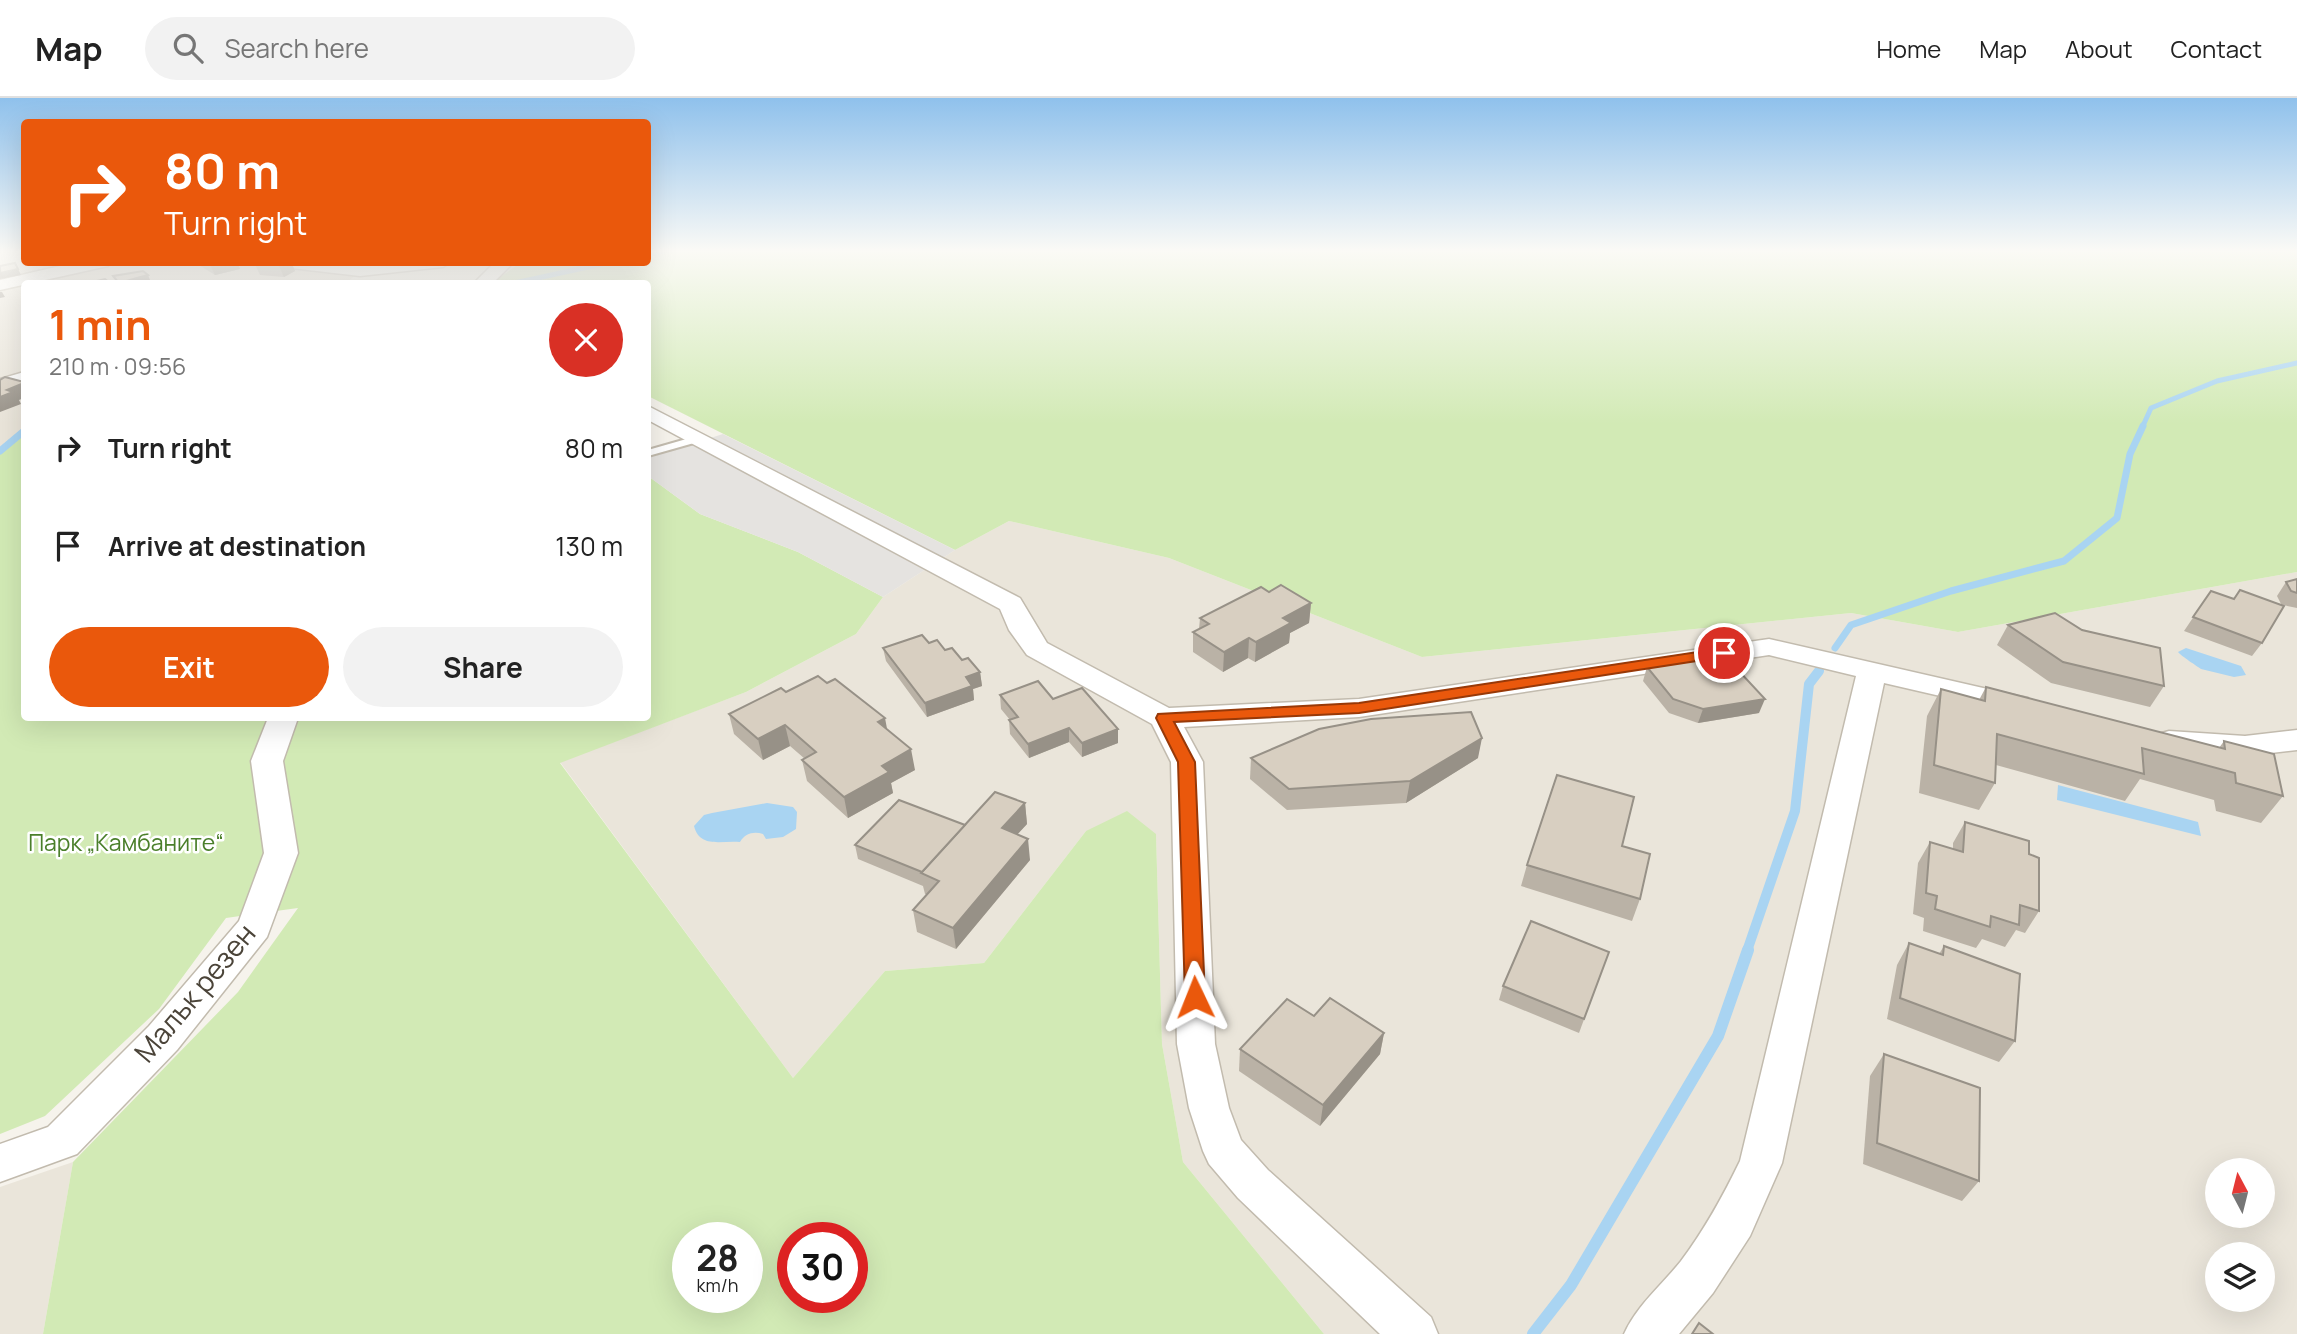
<!DOCTYPE html>
<html lang="en">
<head>
<meta charset="utf-8">
<style>
  body { margin:0; font-family:Manrope,sans-serif; background:#f2f2f2; color:#222; height:100vh; display:flex; flex-direction:column; font-size:26px; white-space:nowrap }
  * { box-sizing:border-box; margin:0 }
  p { font-size:23px; color:#767676 }
  .icon { flex:none; width:38px; height:38px; fill:none; stroke:currentColor; stroke-width:2; stroke-linecap:round; stroke-linejoin:round }
  .map { position:relative; flex:1; overflow:hidden }
  .side { position:absolute; left:21px; top:182px; width:630px; height:441px; display:flex; flex-direction:column; background:#fff; border-radius:7px; box-shadow:0 7px 28px #0002 }
  .side>* { flex:none }
  .guide { position:absolute; left:21px; top:21px; width:630px; height:147px; border-radius:7px; box-shadow:0 7px 28px #0002; background:#ea580c; color:#fff; overflow:hidden }
  .needle { width:46px; rotate:353deg }
  .fabs { position:absolute; left:2205px; top:1060px; display:grid; gap:14px }
  .fabs a { display:grid; place-items:center; width:70px; height:70px; border-radius:50%; background:#fff; box-shadow:0 7px 28px #0002; font-size:35px }
  .speed { position:absolute; left:672px; top:1124px; display:flex; gap:14px; font-size:35px; font-weight:700; text-align:center }
  .speed>* { display:grid; place-content:center; width:91px; height:91px; border-radius:50%; background:#fff; box-shadow:0 7px 28px #0002; line-height:1 }
  .speed small { font-size:18px; font-weight:400 }
  .speed .limit { border:10px solid #d22; background:#fff; color:#111 }
  .pin { position:absolute; display:grid; place-items:center; width:60px; height:60px; color:#fff; margin:-30px; border:4px solid #fff; border-radius:50%; box-shadow:0 2px 7px #0007 }
  .me { position:absolute; width:77px; margin:-38px; rotate:358deg; stroke-linejoin:round; filter:drop-shadow(0 0 5px #0008) }
  .turn { display:flex; align-items:center; gap:24px; height:147px; padding:0 28px; font-size:32px }
  .turn .icon { width:91px; height:91px; stroke-width:2.5 }
  .turn b { display:block; font-size:49px; line-height:60px }
  .round { display:grid; place-items:center; flex:none; width:74px; height:74px; border-radius:37px; background:#f2f2f2 }
  .summary { display:flex; align-items:center; justify-content:space-between; height:119px; padding:0 28px }
  h1 { font-size:42px; font-weight:700; line-height:52px; color:#ea580c }
  .cta { display:flex; gap:14px; margin-top:auto; padding:14px 28px }
  .cta a { flex:1; height:80px; border-radius:42px; background:#ea580c; color:#fff; font-size:28px; font-weight:700; line-height:80px; text-align:center }
  .cta a+a { background:#f2f2f2; color:#222 }
  ul { padding:0; list-style:none }
  li { display:flex; align-items:center; gap:21px; height:98px; padding:0 28px }
  li div { flex:1 }
  li b { display:block; font-size:26px }
  li em { font-style:normal }
  header { display:flex; align-items:center; gap:42px; box-sizing:border-box; height:98px; padding:0 35px; background:#fff; border-bottom:2px solid #e0e0e0 }
  header strong { font-size:33px }
  nav { display:flex; gap:38px; margin-inline-start:auto; font-size:24px }
  .search { width:490px; height:63px; background:#f2f2f2; display:flex; align-items:center; gap:18px; box-sizing:border-box; padding:0 24px; border-radius:38px; color:#767676; font-size:26px }
  .map>svg:first-child { display:block }
  .residential { fill:#eae5da; fill-rule:evenodd }
  .green { fill:#d2eab5; fill-rule:evenodd }
  .parking { fill:#e5e3e0 }
  .water { fill:#a9d4f2 }
  .lines { fill:none; stroke-linecap:round; stroke-linejoin:round }
  .stream-far3 { stroke:#a9d4f2; stroke-width:5 }
  .stream-far2 { stroke:#a9d4f2; stroke-width:7 }
  .stream-far1 { stroke:#a9d4f2; stroke-width:10 }
  .stream { stroke:#a9d4f2; stroke-width:12 }
  .lane-casing { stroke:#c2bbae; stroke-width:4 }
  .street-casing { stroke:#c2bbae; stroke-width:3 }
  .lane { fill:#fff; fill-rule:evenodd }
  .street { fill:#fff; fill-rule:evenodd }
  .wall { fill:#bab2a6 }
  .shaded-wall { fill:#979187 }
  .building { fill:#d8cfc1; stroke:#979187; stroke-width:2 }
  .route { fill:#ea580c; stroke:#983908; stroke-width:2 }
  .labels { text-anchor:middle; stroke-width:5; stroke-linejoin:round; paint-order:stroke }
  .park-label { font-size:23px; fill:#4a7f2a; stroke:#fff }
  .near-street-label { font-size:28px; fill:#4b4439; stroke:#fff }
</style>
</head>
<body>
<header>
<strong>Map</strong>
<div class="search"><svg class="icon" aria-label="search" viewBox="0 0 24 24"><circle cx="10" cy="10" r="6"/><path d="M15 15l6 6"/></svg>Search here</div>
<nav><a>Home</a><a>Map</a><a>About</a><a>Contact</a></nav>
</header>
<div class="map">
<svg width="2297" height="1236" viewBox="0 0 2297 1236">
  <rect width="100%" height="100%" fill="#f6f3ec"/>
  <g class="residential">
    <polygon points="0,153 24,153 24,164 282,164 360,173 345,186 24,186 24,333 0,353"/>
    <path d="M1009,423L1169,460L1422,559L1851,515L1958,534L2297,474V1236H1324L1183,1064L1162,946L1156,737L1086,733L984,865L885,873L793,980L560,664L746,594L856,536L883,499L955,452ZM2217,1073H2263V1118H2217ZM2217,1157H2263V1202H2217Z"/>
    <polygon points="73,1064 43,1236 0,1236 0,1089"/>
  </g>
  <g class="green">
    <polygon points="648,153 2297,153 2297,474 1958,534 1851,515 1422,559 1169,460 1009,423 955,452 648,298 648,186 496,186 499,180 520,165 648,164"/>
    <path d="M24,333V620H648V378L700,416L798,454L883,499L856,536L746,594L560,665L793,980L885,873L984,865L1086,733L1127,713L1156,736L1162,946L1183,1064L1324,1236H43L73,1064L238,894L298,810L226,820L159,911L45,1018L0,1036V353ZM688,1139H747V1199H688ZM793,1139H852V1199H793Z"/>
  </g>
  <polygon class="parking" points="723,336 955,452 883,499 798,454 700,416 648,378 648,360"/>
  <g class="water">
    <path d="M2186,550L2241,568L2246,577L2234,579L2201,571C2197,568 2181,558 2178,554Z"/>
    <polygon points="2058,687 2198,724 2201,738 2057,702"/>
    <path d="M767,705L793,709L797,714L796,731L783,739L766,741L763,736C754,733 745,735 740,744C722,742 700,751 694,728L704,717L712,715Z"/>
  </g>
  <g class="lines">
    <g class="stream-far3">
      <polyline points="648,157 663,153"/>
      <polyline points="510,186 611,164"/>
      <polyline points="2142,330 2151,310 2217,283 2297,265"/>
    </g>
    <g class="stream-far2">
      <polyline points="0,353 24,333"/>
      <polyline points="1835,550 1851,527 1951,493 2064,463 2117,420 2130,356 2143,328"/>
    </g>
    <polyline class="stream-far1" points="1747,853 1795,713 1809,586 1819,573"/>
    <polyline class="stream" points="1533,1236 1571,1187 1718,938 1748,852"/>
    <defs>
      <polygon id="lane" points="697,338 702,341 701,343 648,358 648,352"/>
      <g id="street">
        <polygon points="77,164 110,164 108,168 0,192 0,182"/>
        <polygon points="274,164 360,168 451,164 443,169 360,178 282,169"/>
        <polygon points="495,164 514,164 492,186 473,186"/>
        <polygon points="24,274 24,286 0,293 0,281"/>
        <path d="M648,308L1020,500L1047,545L1169,610L1359,601L1769,541L2018,598L2028,600L2033,607L2028,614L2018,616L1884,585L1782,1065L1750,1138L1713,1195L1679,1236H1624C1637,1207 1662,1187 1681,1163C1705,1131 1723,1098 1740,1063L1856,578L1769,557L1359,619L1184,629L1203,664L1215,946L1229,1010L1241,1042L1268,1072L1431,1219L1438,1236H1380L1238,1100L1209,1066L1203,1053L1189,1010L1177,946L1171,664L1152,626L1027,557L1009,532L1000,511L648,322Z"/>
        <polygon points="268,620 298,620 283,663 298,755 267,839 177,952 77,1056 0,1084 0,1046 48,1029 149,928 239,823 264,755 251,663"/>
        <polygon points="2297,632 2297,652 2245,658 2169,653 2158,650 2154,643 2158,636 2169,633 2245,638"/>
      </g>
    </defs>
    <use href="#lane" class="lane-casing"/>
    <use href="#street" class="street-casing"/>
    <use href="#lane" class="lane"/>
    <use href="#street" class="street"/>
  </g>
  <g class="wall">
    <polygon points="198,164 237,164 240,171 215,177 199,167"/>
    <polygon points="254,164 291,164 295,173 284,179 260,177"/>
    <polygon points="2297,481 2297,510 2283,507 2262,545 2252,558 2184,533 2211,493 2234,501 2281,506 2277,498 2286,484"/>
    <polygon points="1269,494 1311,505 1309,525 1290,535 1289,545 1255,564 1248,560 1223,574 1193,554 1193,534 1199,531 1200,520"/>
    <polygon points="2008,527 2164,588 2150,609 2051,585 1997,547"/>
    <polygon points="929,545 962,562 980,574 982,588 973,591 974,602 927,619 886,563 883,550"/>
    <polygon points="1647,569 1759,615 1698,625 1669,615 1643,583"/>
    <polygon points="1986,589 2219,650 2224,643 2283,698 2261,725 2216,713 2214,702 2140,681 2125,703 1996,667 1995,685 1979,712 1919,695 1927,618 1941,591 1979,602"/>
    <polygon points="786,594 887,631 915,672 891,685 893,695 848,720 807,683 802,662 805,661 790,648 763,662 734,636 729,616"/>
    <polygon points="1000,597 1053,601 1118,645 1082,659 1069,644 1029,660 1010,636 1009,622 1010,622 1001,611"/>
    <polygon points="1251,660 1478,660 1406,705 1287,712 1250,681"/>
    <polygon points="1025,705 1027,726 1017,736 1030,762 956,851 917,834 913,812 927,797 925,796 923,788 858,761 855,747 965,727"/>
    <polygon points="1965,724 2029,756 2039,813 2025,835 2016,832 2005,849 1982,841 1976,850 1923,833 1924,820 1913,816 1918,765 1930,744 1953,751 1953,745"/>
    <polygon points="1622,748 1640,801 1632,823 1521,788 1527,767"/>
    <polygon points="1909,845 1939,856 1944,848 2015,943 1999,964 1887,921 1897,867"/>
    <polygon points="1609,854 1579,935 1499,902 1503,888"/>
    <polygon points="1314,918 1384,935 1380,956 1320,1028 1239,973 1240,951"/>
    <polygon points="1884,956 1979,1083 1962,1103 1863,1066 1870,978"/>
  </g>
  <g class="shaded-wall">
    <polygon points="219,164 237,164 240,171 215,177 210,167"/>
    <polygon points="277,164 291,164 295,173 284,179"/>
    <polygon points="15,165 21,177 0,181 0,175"/>
    <polygon points="148,177 150,182 142,186 119,185"/>
    <polygon points="0,194 2,194 5,199 0,200"/>
    <polygon points="24,285 24,300 19,302 21,306 0,314 0,299 7,292"/>
    <polygon points="1311,505 1309,525 1290,535 1289,545 1255,564 1256,544 1283,520"/>
    <polygon points="1249,540 1248,560 1223,574 1224,554"/>
    <polygon points="980,574 982,588 973,591 974,602 927,619 925,605 966,579"/>
    <polygon points="1765,601 1759,615 1698,625 1703,611"/>
    <polygon points="885,620 889,641 878,624"/>
    <polygon points="785,627 790,648 763,662 758,641"/>
    <polygon points="1069,630 1069,644 1029,660 1028,646"/>
    <polygon points="1118,631 1118,645 1082,659 1082,645"/>
    <polygon points="1482,640 1478,660 1406,705 1410,683"/>
    <polygon points="911,651 915,672 891,685 893,695 848,720 844,699 882,668"/>
    <polygon points="1025,705 1027,726 1004,751 1002,730"/>
    <polygon points="1028,741 1030,762 956,851 953,830"/>
    <polygon points="1384,935 1380,956 1320,1028 1323,1007"/>
  </g>
  <g class="building">
    <polygon points="15,165 18,171 0,175 0,168"/>
    <polygon points="143,173 148,177 119,185 113,178"/>
    <polygon points="105,181 111,186 84,186"/>
    <polygon points="5,279 24,284 24,285 7,292 13,294 0,299 0,282"/>
    <polygon points="2297,481 2297,495 2291,493 2286,484"/>
    <polygon points="1281,487 1311,505 1283,520 1291,525 1256,544 1249,540 1224,554 1193,534 1209,526 1200,520 1261,489 1269,494"/>
    <polygon points="2240,492 2284,508 2262,545 2193,519 2211,493 2234,501"/>
    <polygon points="2055,515 2082,532 2160,550 2164,588 2063,564 2008,527"/>
    <polygon points="922,537 929,545 937,542 945,552 952,550 962,562 968,560 980,574 966,579 972,588 925,605 883,550"/>
    <polygon points="1724,557 1765,601 1703,611 1673,601 1647,569"/>
    <polygon points="818,578 827,585 835,581 885,620 878,624 911,651 882,668 889,674 844,699 802,662 816,654 785,627 758,641 729,616 781,590 786,594"/>
    <polygon points="1038,583 1053,601 1082,590 1118,631 1082,645 1069,630 1028,646 1009,622 1018,619 1000,597"/>
    <polygon points="1986,589 2225,651 2224,643 2274,656 2283,698 2236,685 2235,675 2142,650 2144,676 1997,636 1995,685 1934,667 1941,591 1985,603"/>
    <polygon points="1471,614 1482,640 1410,683 1289,691 1251,660 1319,631 1371,621"/>
    <polygon points="1557,677 1634,699 1622,748 1650,756 1640,801 1527,767"/>
    <polygon points="995,694 1025,705 1002,730 1028,741 953,830 913,812 939,783 921,775"/>
    <polygon points="899,702 965,727 922,774 855,747"/>
    <polygon points="1965,724 2029,743 2029,756 2039,760 2039,813 2020,807 2019,827 1991,818 1990,829 1935,811 1937,798 1926,795 1930,744 1963,754"/>
    <polygon points="1531,823 1609,854 1584,921 1503,888"/>
    <polygon points="1909,845 1943,857 1944,848 2020,876 2015,943 1900,900"/>
    <polygon points="1330,900 1384,935 1323,1007 1240,951 1287,901 1314,918"/>
    <polygon points="1884,956 1980,990 1979,1083 1877,1045"/>
    <polygon points="1699,1225 1713,1236 1692,1236"/>
  </g>
  <linearGradient id="sky" x2="0" y2="1"><stop stop-color="#8fc1ec"/><stop offset="0.47" stop-color="#fbfaf6"/><stop offset="1" stop-color="#fbfaf6" stop-opacity="0"/></linearGradient>
  <rect width="2297" height="326" fill="url(#sky)"/>
  <polygon class="route" points="1724,550 1731,555 1729,558 1359,615 1174,624 1195,664 1205,899 1202,905 1188,905 1185,899 1178,664 1156,620 1158,616 1359,605"/>
  <g class="labels">
    <g class="park-label">
      <text x="126" y="753">Парк „Камбаните“</text>
    </g>
    <g class="near-street-label">
      <text transform="translate(195 895) rotate(-50)" y="10">Малък резен</text>
    </g>
  </g>
</svg>
<div class="fabs">
<a><svg class="needle" viewBox="-14 -14 28 28"><path d="M0-13l5 13h-10z" fill="#e53935"/><path d="M0 13l5-13h-10z" fill="#767676"/></svg></a>
<a><svg class="icon" aria-label="layers" viewBox="0 0 24 24"><path d="M12 4l9 5-9 5-9-5zM3 14l9 5 9-5"/></svg></a>
</div>
<div class="speed"><div>28<small>km/h</small></div><div class="limit">30</div></div>
<div class="pin" style="left:1724px;top:555px;background:#d93025"><svg class="icon" aria-label="arrive" viewBox="0 0 24 24"><path d="M6 21V4h12l-3 4 3 4H6"/></svg></div>
<svg class="me" style="left:1195px;top:899px" viewBox="-20 -20 40 40"><path d="M0-17L14 15 0 8-14 15z" fill="#ea580c" stroke="#fff" stroke-width="4"/></svg>
<div class="guide">
<div class="turn"><svg class="icon" aria-label="right" viewBox="0 0 24 24"><path d="M7 20v-9h11M14 6l5 5-5 5"/></svg><div><b>80 m</b>Turn right</div></div>
</div>
<section class="side">
<div class="summary"><div><h1>1 min</h1><p>210 m · 09:56</p></div><a class="round" style="background:#d93025;color:#fff"><svg class="icon" aria-label="close" viewBox="0 0 24 24"><path d="M6 6l12 12M18 6L6 18"/></svg></a></div>
<ul>
<li><svg class="icon" aria-label="right" viewBox="0 0 24 24"><path d="M7 20v-9h11M14 6l5 5-5 5"/></svg><div><b>Turn right</b></div><em>80 m</em></li>
<li><svg class="icon" aria-label="arrive" viewBox="0 0 24 24"><path d="M6 21V4h12l-3 4 3 4H6"/></svg><div><b>Arrive at destination</b></div><em>130 m</em></li>
</ul>
<div class="cta"><a>Exit</a><a>Share</a></div>
</section>
</div>
</body>
</html>
